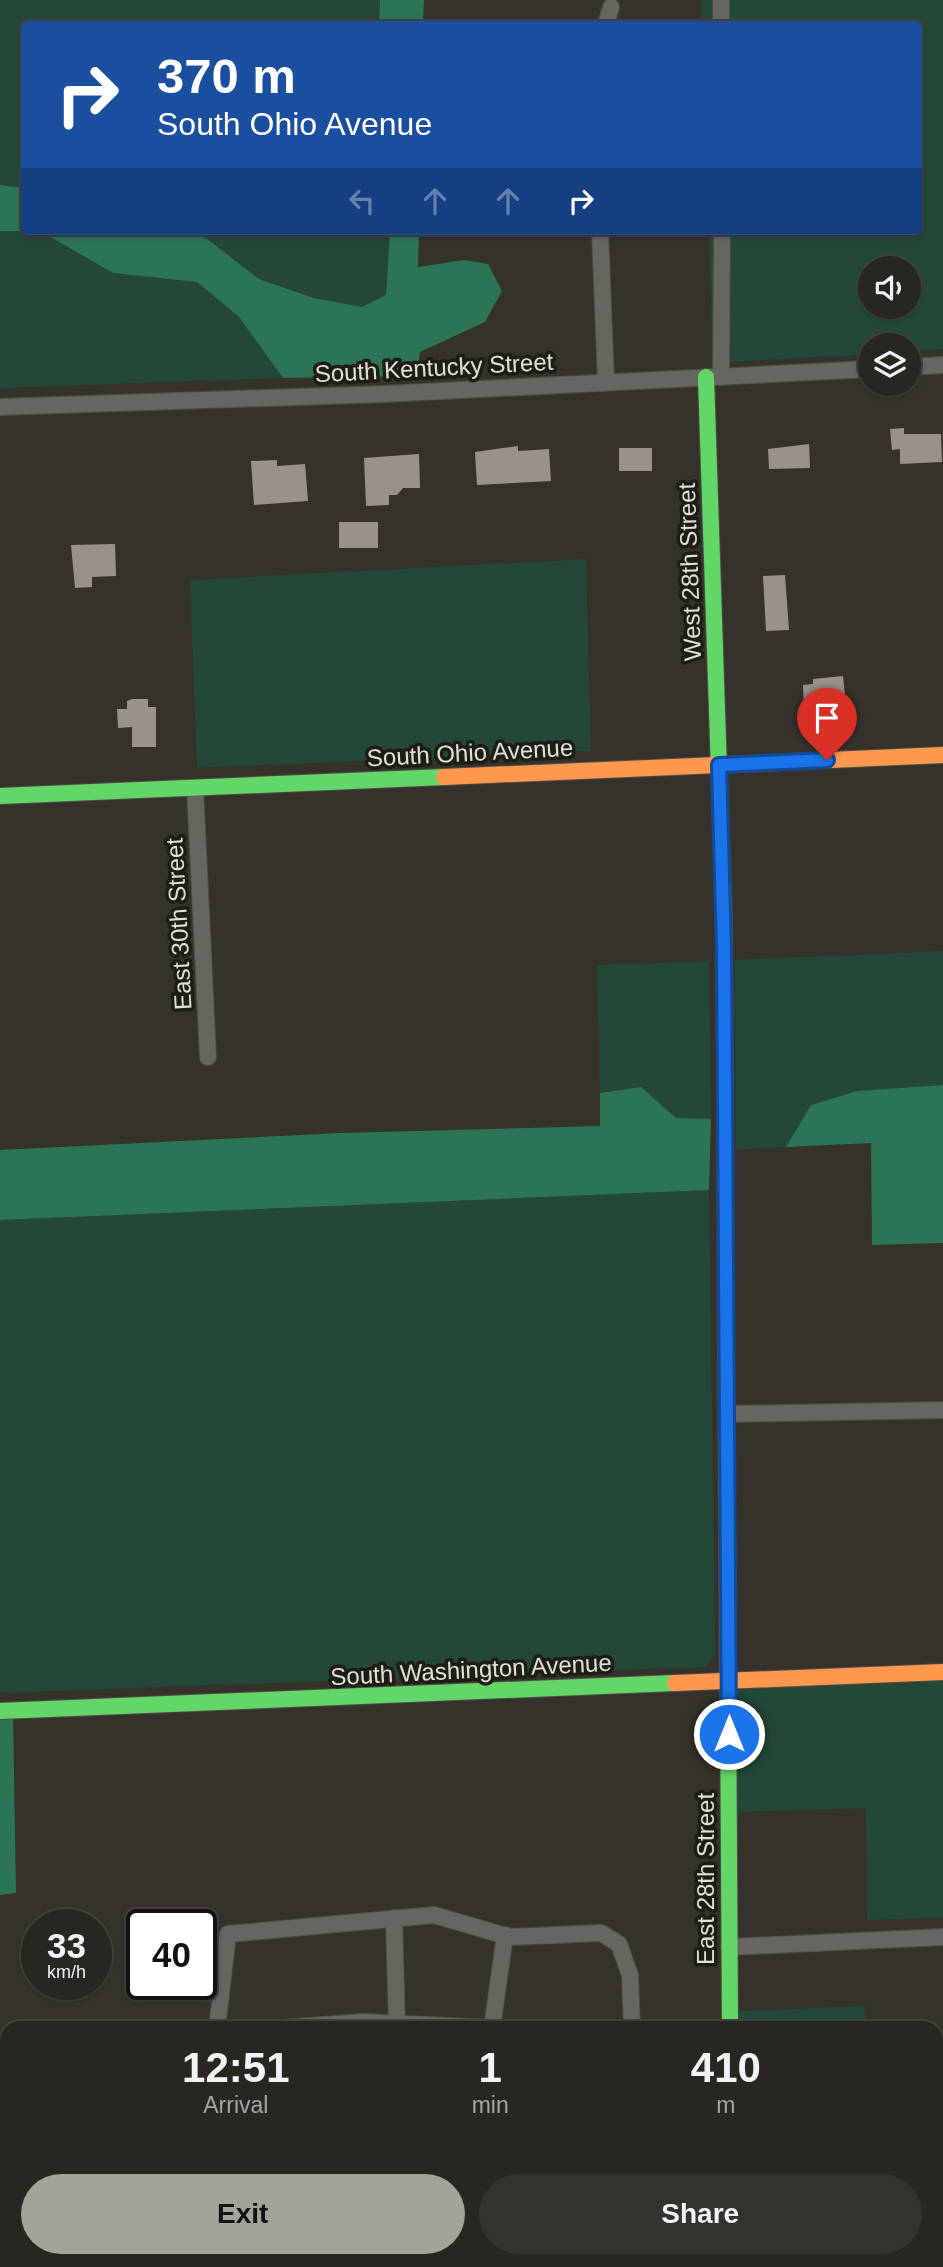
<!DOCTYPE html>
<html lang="en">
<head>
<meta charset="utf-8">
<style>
  body { margin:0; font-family:Arial,sans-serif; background:#33322d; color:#f1f3f6; height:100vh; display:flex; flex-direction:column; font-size:26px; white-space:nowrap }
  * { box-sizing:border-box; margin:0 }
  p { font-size:23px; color:#a4a5a5 }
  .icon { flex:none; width:38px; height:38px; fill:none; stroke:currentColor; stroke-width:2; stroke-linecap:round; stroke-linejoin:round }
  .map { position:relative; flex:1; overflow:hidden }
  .side { position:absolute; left:0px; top:2021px; width:943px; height:247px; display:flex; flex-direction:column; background:#272620; border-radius:21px 21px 0 0; box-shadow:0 2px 5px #0004,0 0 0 2px #43433e }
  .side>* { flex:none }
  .top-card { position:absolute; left:21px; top:21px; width:901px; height:214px; border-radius:7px; box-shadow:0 2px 5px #0004,0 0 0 2px #43433e; background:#1a4fa0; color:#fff; overflow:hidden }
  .tools { position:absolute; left:858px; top:256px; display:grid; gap:14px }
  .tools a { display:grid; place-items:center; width:63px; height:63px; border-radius:50%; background:#272620; box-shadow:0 2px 5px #0004,0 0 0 2px #43433e; font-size:35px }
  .speed { position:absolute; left:21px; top:1909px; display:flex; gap:14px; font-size:35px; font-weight:700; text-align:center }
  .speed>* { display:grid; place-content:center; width:91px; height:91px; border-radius:50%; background:#272620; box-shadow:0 2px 5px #0004,0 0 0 2px #43433e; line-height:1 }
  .speed small { font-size:18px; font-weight:400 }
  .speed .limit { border:4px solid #111; border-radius:10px; background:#fff; color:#111 }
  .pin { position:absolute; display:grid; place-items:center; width:60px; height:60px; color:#fff; margin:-72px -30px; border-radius:50% 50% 50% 0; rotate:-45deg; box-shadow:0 0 7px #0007 }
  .pin .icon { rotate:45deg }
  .me { position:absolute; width:77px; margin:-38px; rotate:0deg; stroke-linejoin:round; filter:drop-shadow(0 0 5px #0008) }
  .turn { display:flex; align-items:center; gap:24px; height:147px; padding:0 21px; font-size:32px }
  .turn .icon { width:91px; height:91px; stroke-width:2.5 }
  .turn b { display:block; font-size:49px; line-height:60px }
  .lanes { display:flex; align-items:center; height:66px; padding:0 21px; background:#0003; justify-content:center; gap:35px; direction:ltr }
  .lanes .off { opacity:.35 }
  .eta { display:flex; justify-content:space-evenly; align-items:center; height:119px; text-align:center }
  .eta b { font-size:42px; font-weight:700; line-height:49px }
  .cta { display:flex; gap:14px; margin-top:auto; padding:14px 21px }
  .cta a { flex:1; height:80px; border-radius:42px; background:#a4a39a; color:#111; font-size:28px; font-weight:700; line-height:80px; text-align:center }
  .cta a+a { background:#33322d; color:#f1f3f6 }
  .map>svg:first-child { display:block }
  .green { fill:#234837; fill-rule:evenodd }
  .forest { fill:#2c7456 }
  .building { fill:#99928c }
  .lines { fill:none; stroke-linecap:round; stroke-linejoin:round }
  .lane-casing { stroke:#4f4d47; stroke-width:10 }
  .street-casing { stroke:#4f4d47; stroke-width:18 }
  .fast-casing { stroke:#4f4d47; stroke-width:18 }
  .slow-casing { stroke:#4f4d47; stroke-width:18 }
  .jam-casing { stroke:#4f4d47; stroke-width:18 }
  .lane { stroke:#666560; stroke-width:8 }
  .street { stroke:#666560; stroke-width:16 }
  .fast { stroke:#63d668; stroke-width:16 }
  .slow { stroke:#ff974d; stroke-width:16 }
  .jam { stroke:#b3261e; stroke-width:16 }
  .route-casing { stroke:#114b97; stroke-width:18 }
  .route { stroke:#1a73e8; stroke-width:12 }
  .labels { text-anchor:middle; stroke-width:7; stroke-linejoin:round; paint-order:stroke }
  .street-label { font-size:24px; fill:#e1e0d7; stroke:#1d1c16 }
</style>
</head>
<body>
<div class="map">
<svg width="943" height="2267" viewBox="0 0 943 2267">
  <rect width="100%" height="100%" fill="#34322a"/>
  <g class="green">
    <polygon points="0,0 380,0 379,24 24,24 24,188 0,185"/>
    <path d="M701,0H943V349L908,351V345H870V354L713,363L709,231H919V24H702ZM870,268H908V306H870Z"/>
    <polygon points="0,231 40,231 113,273 197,282 239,317 283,378 0,388"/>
    <polygon points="187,231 390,231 386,296 362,307 314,298 259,279 206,238"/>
    <polygon points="586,559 591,751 197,768 190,580"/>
    <polygon points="943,951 943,1085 857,1091 811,1105 786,1147 736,1150 735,960"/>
    <polygon points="709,961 711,1119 676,1118 641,1087 600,1093 597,965"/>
    <polygon points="709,1190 715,1654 706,1667 0,1693 0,1220"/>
    <polygon points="943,1676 943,1918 867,1920 866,1808 736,1812 736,1692 748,1685"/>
    <polygon points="865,2006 865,2028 738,2028 737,2011"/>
    <rect x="302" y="2261" width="153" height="6"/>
    <rect x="630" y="2261" width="95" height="6"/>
    <rect x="743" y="2261" width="112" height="6"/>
  </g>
  <g class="forest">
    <polygon points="380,0 424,0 423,24 379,24"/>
    <polygon points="0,185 24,188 24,231 0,231"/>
    <polygon points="40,231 187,231 206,238 259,279 314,298 362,307 386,295 390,231 419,231 418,267 464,260 488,264 502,291 485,322 420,352 417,376 283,378 239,317 197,282 113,273"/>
    <polygon points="943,1085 943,1243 872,1245 871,1143 786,1147 811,1105 857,1091"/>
    <polygon points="641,1087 676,1118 711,1119 709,1190 0,1220 0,1150 341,1133 600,1126 600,1093"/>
    <polygon points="13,1712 16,1893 0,1895 0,1713"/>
  </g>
  <g class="building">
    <polygon points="904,428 904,434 941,434 942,462 900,464 900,449 892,450 890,429"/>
    <polygon points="809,444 810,468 769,469 768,449"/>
    <polygon points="518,446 518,451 549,449 551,481 477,485 475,452"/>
    <rect x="619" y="448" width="33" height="23"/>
    <polygon points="419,454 420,488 403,488 397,495 389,495 389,505 366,506 364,458"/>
    <polygon points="277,460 277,466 305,464 308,501 254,505 251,461"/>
    <rect x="339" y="522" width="39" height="26"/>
    <polygon points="115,544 116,576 92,577 92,587 75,588 71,545"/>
    <polygon points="785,575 789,630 766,631 763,576"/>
    <polygon points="843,676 845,696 828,697 828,707 804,707 803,685 813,684 813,679"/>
    <polygon points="132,699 148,699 148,707 156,707 156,747 132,747 132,727 118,728 117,709 127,709 127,701"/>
  </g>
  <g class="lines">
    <defs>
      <g id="lane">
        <polyline points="149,2261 149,2267"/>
        <polyline points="266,2261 267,2267"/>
        <polyline points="496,2261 496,2267"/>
      </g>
      <g id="street">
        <polyline points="721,0 721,24"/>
        <polyline points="606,24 611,7"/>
        <polyline points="600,231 606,382"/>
        <polyline points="908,367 943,365"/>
        <polyline points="721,377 722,231"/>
        <polyline points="0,407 384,394 870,369"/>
        <polyline points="195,788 208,1057"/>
        <polyline points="729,1414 943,1410"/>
        <polyline points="394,1918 397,2028"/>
        <polyline points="729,1947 943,1937"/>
        <polyline points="217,2028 228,1934 434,1915 510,1937 601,1933 619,1944 630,1975 632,2028"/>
        <polyline points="282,2028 363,2022 492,2028"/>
        <polyline points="492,2028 505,1935"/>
        <polyline points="0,2231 7,2233"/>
        <polyline points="45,2261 50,2267"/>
        <polyline points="734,2261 735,2267"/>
      </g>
      <g id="fast">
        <polyline points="706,377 724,923 725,1062"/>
        <polyline points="0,796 444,777"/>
        <polyline points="726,1353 730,2028"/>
        <polyline points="0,1711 675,1683"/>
        <polyline points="936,2201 943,2200"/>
      </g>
      <g id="slow">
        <polyline points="444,777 943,755"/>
        <polyline points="675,1683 943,1672"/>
        <polyline points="87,2267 110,2261"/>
      </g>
      <polyline id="jam" points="725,1062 726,1353"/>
    </defs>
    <use href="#lane" class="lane-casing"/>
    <use href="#street" class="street-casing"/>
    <use href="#fast" class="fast-casing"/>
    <use href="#slow" class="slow-casing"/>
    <use href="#jam" class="jam-casing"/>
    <use href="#lane" class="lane"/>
    <use href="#street" class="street"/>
    <use href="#fast" class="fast"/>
    <use href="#slow" class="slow"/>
    <use href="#jam" class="jam"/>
  </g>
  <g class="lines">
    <defs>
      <polyline id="route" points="729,1734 724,950 719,765 827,760"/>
    </defs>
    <use href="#route" class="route-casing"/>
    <use href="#route" class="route"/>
  </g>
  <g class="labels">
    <g class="street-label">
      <text transform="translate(434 368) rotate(-3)" y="8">South Kentucky Street</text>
      <text transform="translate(690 572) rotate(-92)" y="8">West 28th Street</text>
      <text transform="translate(470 753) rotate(-3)" y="8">South Ohio Avenue</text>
      <text transform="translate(179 924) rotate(-93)" y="8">East 30th Street</text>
      <text transform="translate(471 1670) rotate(-3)" y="8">South Washington Avenue</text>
      <text transform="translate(706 1879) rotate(-90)" y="8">East 28th Street</text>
    </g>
  </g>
</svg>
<div class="tools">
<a><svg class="icon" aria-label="sound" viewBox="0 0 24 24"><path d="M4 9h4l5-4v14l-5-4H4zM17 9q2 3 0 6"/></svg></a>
<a><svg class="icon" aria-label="layers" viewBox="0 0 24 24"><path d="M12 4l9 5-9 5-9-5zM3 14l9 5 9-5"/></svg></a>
</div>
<div class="speed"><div>33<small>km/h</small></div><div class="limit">40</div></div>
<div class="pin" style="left:827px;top:760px;background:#d93025"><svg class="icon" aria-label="arrive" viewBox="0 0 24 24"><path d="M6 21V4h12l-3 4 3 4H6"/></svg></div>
<svg class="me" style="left:729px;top:1734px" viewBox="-20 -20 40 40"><circle r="17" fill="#1a73e8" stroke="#fff" stroke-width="3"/><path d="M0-11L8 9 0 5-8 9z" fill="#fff"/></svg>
<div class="top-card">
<div class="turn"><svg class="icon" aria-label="right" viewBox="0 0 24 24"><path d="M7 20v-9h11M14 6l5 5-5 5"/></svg><div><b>370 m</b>South Ohio Avenue</div></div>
<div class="lanes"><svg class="icon off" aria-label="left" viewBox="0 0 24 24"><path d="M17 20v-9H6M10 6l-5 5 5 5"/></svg><svg class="icon off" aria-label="ahead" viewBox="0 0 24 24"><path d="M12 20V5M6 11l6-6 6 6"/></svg><svg class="icon off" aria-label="ahead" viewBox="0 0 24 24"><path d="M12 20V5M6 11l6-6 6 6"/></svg><svg class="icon" aria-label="right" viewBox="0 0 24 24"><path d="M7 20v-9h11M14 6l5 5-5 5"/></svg></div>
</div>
<section class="side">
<div class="eta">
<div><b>12:51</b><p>Arrival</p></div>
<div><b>1</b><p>min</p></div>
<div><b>410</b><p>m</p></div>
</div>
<div class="cta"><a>Exit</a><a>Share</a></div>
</section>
</div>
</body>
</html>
